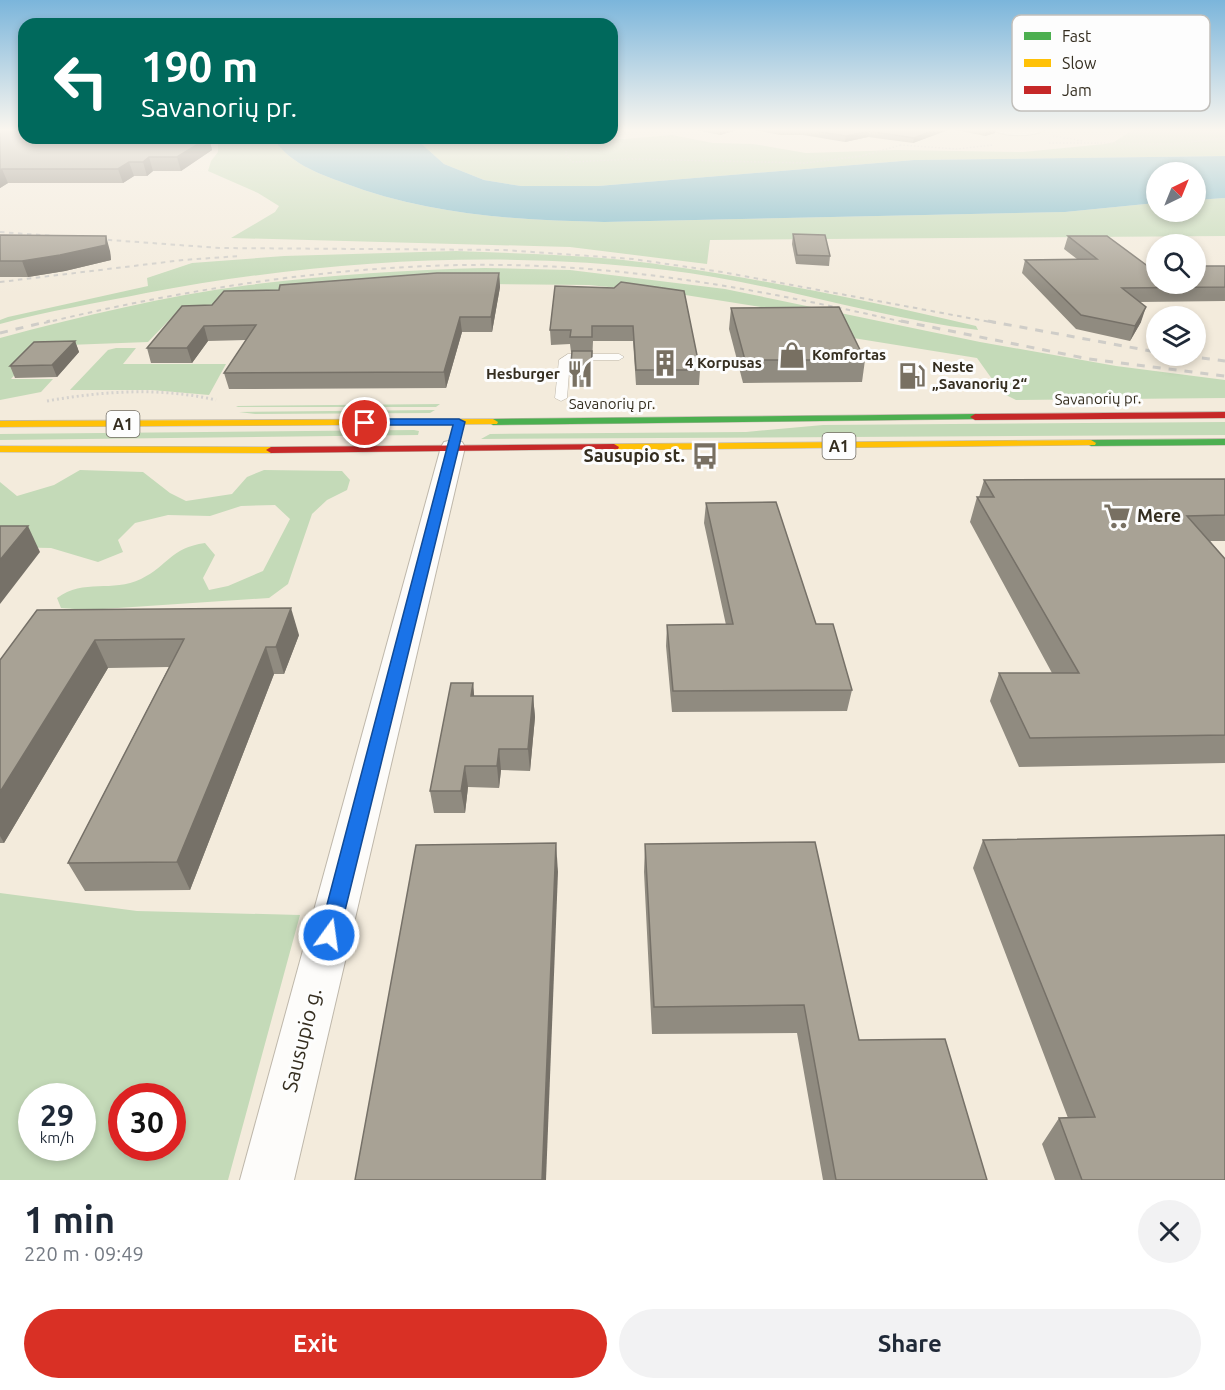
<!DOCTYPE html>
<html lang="en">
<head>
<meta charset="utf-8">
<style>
  body { margin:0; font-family:Ubuntu,sans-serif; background:#f2f2f3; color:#1f2937; height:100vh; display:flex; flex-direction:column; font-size:22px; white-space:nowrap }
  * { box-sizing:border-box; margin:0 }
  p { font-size:20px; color:#747a83 }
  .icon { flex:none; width:33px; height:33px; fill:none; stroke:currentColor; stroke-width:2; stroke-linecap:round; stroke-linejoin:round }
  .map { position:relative; height:1180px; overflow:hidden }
  .drawer { display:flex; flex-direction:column; background:#fff; flex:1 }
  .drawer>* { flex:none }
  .hud { position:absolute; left:18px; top:18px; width:600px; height:126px; border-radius:18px; box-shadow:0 3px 9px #0003; background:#00695c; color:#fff; overflow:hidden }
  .needle { width:39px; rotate:43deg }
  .buttons { position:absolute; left:1146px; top:162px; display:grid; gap:12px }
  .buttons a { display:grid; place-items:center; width:60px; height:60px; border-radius:50%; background:#fff; box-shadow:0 3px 9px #0003; font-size:30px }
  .speed { position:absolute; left:18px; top:1083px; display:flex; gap:12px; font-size:30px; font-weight:700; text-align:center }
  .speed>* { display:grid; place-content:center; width:78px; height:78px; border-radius:50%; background:#fff; box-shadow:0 3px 9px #0003; line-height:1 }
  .speed small { font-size:15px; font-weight:400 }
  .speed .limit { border:9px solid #d22; background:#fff; color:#111 }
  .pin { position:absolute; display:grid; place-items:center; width:51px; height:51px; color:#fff; margin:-26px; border:3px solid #fff; border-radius:50%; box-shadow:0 2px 6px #0007 }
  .me { position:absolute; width:66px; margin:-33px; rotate:14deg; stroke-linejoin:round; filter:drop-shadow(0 0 4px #0008) }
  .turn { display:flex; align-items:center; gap:21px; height:126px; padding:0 24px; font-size:27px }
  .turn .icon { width:78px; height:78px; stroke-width:2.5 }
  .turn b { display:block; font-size:42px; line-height:51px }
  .round { display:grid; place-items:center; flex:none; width:63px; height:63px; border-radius:32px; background:#f2f2f3 }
  .head { display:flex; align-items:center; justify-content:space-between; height:102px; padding:0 24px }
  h1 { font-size:36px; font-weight:700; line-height:45px }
  .button { display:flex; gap:12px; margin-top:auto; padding:12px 24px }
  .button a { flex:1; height:69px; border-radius:36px; background:#d93025; color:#fff; font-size:24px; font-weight:700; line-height:69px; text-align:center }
  .button a+a { background:#f2f2f3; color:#1f2937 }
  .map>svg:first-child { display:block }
  .green { fill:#c4dab8; fill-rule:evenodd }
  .water { fill:#78b7c8 }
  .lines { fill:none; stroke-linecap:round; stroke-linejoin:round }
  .lane-casing { stroke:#beb7aa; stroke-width:1 }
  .street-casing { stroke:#beb7aa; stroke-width:2 }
  .fast-casing { stroke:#beb7aa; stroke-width:1 }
  .slow-casing { stroke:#beb7aa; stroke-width:1 }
  .jam-casing { stroke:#beb7aa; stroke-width:1 }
  .path-far1 { stroke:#d5d2ce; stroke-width:1.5; stroke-dasharray:1.5 2; stroke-linecap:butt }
  .path { stroke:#d5d2ce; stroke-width:3; stroke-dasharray:2 3; stroke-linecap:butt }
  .lane { fill:#fdfcfa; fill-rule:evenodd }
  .street { fill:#fdfcfa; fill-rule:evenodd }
  .fast { fill:#4caf50; fill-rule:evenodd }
  .slow { fill:#ffc107; fill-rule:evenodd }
  .jam { fill:#c62828; fill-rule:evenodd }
  .rail-far1 { stroke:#cfcdc8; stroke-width:2; stroke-dasharray:4.5 4.5; stroke-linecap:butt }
  .rail { stroke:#cfcdc8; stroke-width:3; stroke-dasharray:8 8; stroke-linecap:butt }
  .wall { fill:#908b80 }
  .shaded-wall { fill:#767168 }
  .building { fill:#a8a295; stroke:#767168; stroke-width:1.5 }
  .route { fill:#1a73e8; stroke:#114b97; stroke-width:1.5 }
  .labels { text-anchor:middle; stroke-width:6; stroke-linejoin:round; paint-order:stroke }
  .far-poi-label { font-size:15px; font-weight:bold; fill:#352e20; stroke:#fdfdfd; text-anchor:start }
  .far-street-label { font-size:15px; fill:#352e20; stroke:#fdfdfd }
  .shield { fill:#fdfdfd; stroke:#716c62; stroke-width:1.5 }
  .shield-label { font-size:16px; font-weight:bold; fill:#352e20 }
  .poi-label { font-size:18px; font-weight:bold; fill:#352e20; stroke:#fdfdfd; text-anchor:end }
  .near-street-label { font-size:21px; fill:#352e20; stroke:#fdfdfd }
  .key { fill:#fdfdfd; stroke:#c1bfbb; stroke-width:1.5 }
  .key-label { font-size:16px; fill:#352e20 }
</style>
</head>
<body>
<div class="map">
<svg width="1225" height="1180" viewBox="0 0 1225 1180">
  <rect width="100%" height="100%" fill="#f3ebdc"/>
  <g class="green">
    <polygon points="1133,130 1225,130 1225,156 914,160 598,186 521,186 484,180 444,164 415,138 624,139 672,135 713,143 753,144 806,153 897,150 1023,152 1105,144 1114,142"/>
    <path d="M213,138H273C289,163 317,173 344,183C428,215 515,220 604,222L1065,212L1156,203V212H1196V200L1225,198V236L710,240L707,264L570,247L231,238L275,212L279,206L258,193L208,171L211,161L218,152V143Z"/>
    <path d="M456,251C527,254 600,255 670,266C772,281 875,302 976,326L978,330C873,317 771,282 666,270C492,249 317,261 146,293C97,303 48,311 0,324V320L8,317L148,286L147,278L192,263L284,256Z"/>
    <path d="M485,268L570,270L725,289L980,342L1116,366L1225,380V398L1016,400L1002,393L977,358L847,337L793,312L679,294L589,285L485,284L174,315L148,342L41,346L11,379H53L41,392L0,400V338C82,316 165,296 249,285C328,275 406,270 485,268Z"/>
    <polygon points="116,348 136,348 123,364 226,364 209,395 152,390 70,390 108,350"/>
    <polygon points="440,404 436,407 236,407 238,406"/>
    <polygon points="435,410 430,413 255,414 239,412"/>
    <polygon points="1225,422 1225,435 481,439 490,434 746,432 823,425"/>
    <polygon points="414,430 419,431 418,435 0,440 0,434"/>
    <path d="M80,470L143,472L170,493L186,501L232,494L247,477L264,470L342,471L350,480L347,490L327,500L312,514L288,584L269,598L88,610L61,608L57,598C84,578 112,593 141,579C169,565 170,548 205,543L215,555L203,578L209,590L228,586L263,571L290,519L275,505L241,506L210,516L168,515L135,523L118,540L123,552L98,562L51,548L0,547V482L17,496L54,485Z"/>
    <path d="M0,893L137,911L300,915L228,1180H0ZM32,1096H82V1148H32ZM122,1096H172V1148H122Z"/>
  </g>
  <path class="water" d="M273,138H415L444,164L484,180L521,186H598L914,160L1225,156V198L1196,200V172H1156V203L1065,212L604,222C515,220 428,215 344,183C317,173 289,163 273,138Z"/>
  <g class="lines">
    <defs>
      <polygon id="lane" points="568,354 619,354 624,357 619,360 570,360 567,398 561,401 555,398 559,360"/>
      <g id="street">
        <path d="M994,130H1044C1035,137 1003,137 994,130Z"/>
        <polygon points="453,440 462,442 465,447 294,1180 240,1180 441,447 444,442"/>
      </g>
      <g id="fast">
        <polygon points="975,414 979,415 979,419 493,425 488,422 493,419"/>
        <polygon points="1225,439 1225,445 1091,446 1086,443 1091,440"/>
      </g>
      <g id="slow">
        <polygon points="493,419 498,422 497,424 0,427 0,421"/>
        <polygon points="1091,440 1096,443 1095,445 614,450 609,447 614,444"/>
        <polygon points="0,446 271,447 276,450 271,453 0,452"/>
      </g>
      <g id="jam">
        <polygon points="1225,412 1225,418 975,420 970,417 975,414"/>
        <polygon points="614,444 619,447 618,449 271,453 266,450 271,447"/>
      </g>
    </defs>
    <use href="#lane" class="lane-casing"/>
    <use href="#street" class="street-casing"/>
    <use href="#fast" class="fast-casing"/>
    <use href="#slow" class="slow-casing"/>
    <use href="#jam" class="jam-casing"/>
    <g class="path-far1">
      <polyline points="1209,130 1224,137"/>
      <polyline points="1053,136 1084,141"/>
      <polyline points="578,138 565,153 572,162 631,159 805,163 862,156 901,145"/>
      <polyline points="1049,143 1098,143"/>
      <polyline points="1097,143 1172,144 1225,138"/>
      <polyline points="900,145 957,149 994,145"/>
    </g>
    <path class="path" d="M47,401C104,391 160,387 216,400"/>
    <use href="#lane" class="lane"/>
    <use href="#street" class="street"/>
    <use href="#fast" class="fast"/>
    <use href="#slow" class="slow"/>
    <use href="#jam" class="jam"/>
    <g class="rail-far1">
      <polyline points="0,232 220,248 504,250 633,259 722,272 996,323"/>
      <polyline points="0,282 183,260 240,256"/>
      <path d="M44,323C224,280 415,253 600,270C705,279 806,300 908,323"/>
    </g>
    <g class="rail">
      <polyline points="901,321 1089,359 1225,376"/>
      <polyline points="988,321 1156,352"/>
      <polyline points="0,333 50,321"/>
      <polyline points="1186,356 1225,361"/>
    </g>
  </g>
  <g class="wall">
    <polygon points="0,130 24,138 209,138 212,150 181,171 153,171 147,176 134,176 123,183 8,183 0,188"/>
    <polygon points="696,130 737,130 720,135"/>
    <polygon points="755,130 948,130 913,143 868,137 845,142 803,135 780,135"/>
    <polygon points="956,130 996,130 995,133 985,136"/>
    <polygon points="793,234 830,256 829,266 796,264 792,244"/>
    <polygon points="0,235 110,251 111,260 65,271 28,277 0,277"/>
    <polygon points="1068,236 1149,267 1225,266 1225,301 1139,302 1141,322 1130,341 1076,329 1022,273 1025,260 1077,259 1064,249"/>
    <polygon points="499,273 500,287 492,332 462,332 446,388 229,389 224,373 246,340 208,341 192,363 151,363 147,348 212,305"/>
    <polygon points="614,288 700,370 699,385 636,385 633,341 593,341 591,387 570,387 570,375 572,352 571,352 570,344 551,345 550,330"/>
    <polygon points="731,308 865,360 862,382 743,383 729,329"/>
    <polygon points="75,341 79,352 57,377 15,378 10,366"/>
    <polygon points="1225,479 1225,541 1210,541 1225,559 1225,763 1019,767 990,701 999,673 1052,673 970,522 977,497 979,497 984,480"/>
    <polygon points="706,503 816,624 852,690 847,711 672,712 666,646 667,625 726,625 704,523"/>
    <polygon points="37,610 299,635 284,674 274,674 190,890 85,891 68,863 169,667 108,668 4,843 0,843 0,660"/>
    <polygon points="473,683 474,696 533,696 535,717 530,771 501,770 499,788 468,787 465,813 434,813 430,791"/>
    <polygon points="983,840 1225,1180 1055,1180 1042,1144 1059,1118 1068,1118 973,868"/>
    <polygon points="645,844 859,1040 987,1180 823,1180 797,1033 652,1034 644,872"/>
  </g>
  <g class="shaded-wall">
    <polygon points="720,130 737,130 720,135"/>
    <polygon points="934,130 948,130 913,143 914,138"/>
    <polygon points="986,130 996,130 995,133 985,136"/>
    <polygon points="869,131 868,137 845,142 846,136"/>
    <polygon points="208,138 209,138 212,150 181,171 177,157"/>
    <polygon points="149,157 153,171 147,176 143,162"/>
    <polygon points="129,162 134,176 123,183 118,169"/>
    <polygon points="2,169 8,183 0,188 0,170"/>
    <polygon points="106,236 110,251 111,260 65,271 28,277 22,261"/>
    <polygon points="499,273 500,287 492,332 491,317"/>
    <polygon points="1146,307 1141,322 1130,341 1135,326"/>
    <polygon points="460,317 462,332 446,388 444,372"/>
    <polygon points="204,326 208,341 192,363 187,348"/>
    <polygon points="75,341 79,352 57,377 52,365"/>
    <polygon points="28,526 40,552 0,604 0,560"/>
    <polygon points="291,608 299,635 284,674 276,647"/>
    <polygon points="95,640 108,668 4,843 0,836 0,792"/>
    <polygon points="266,647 274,674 190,890 177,862"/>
    <polygon points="473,683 475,705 471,696"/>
    <polygon points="533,696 535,717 530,771 528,749"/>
    <polygon points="499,749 501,770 499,788 497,766"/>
    <polygon points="465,766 468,787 465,813 461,791"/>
    <polygon points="556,843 558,872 546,1180 542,1180"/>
  </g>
  <g class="building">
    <polygon points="0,130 24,130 24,138 208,138 177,157 149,157 143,162 129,162 118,169 2,169 0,170"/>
    <polygon points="808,130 934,130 914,138 869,131 846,136"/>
    <polygon points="793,234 825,235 830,256 797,255"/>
    <polygon points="0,235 106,236 106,245 60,255 22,261 0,261"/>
    <polygon points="1068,236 1107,236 1149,267 1156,267 1156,284 1196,284 1196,266 1225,266 1225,287 1122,288 1146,307 1135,326 1081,315 1025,260 1097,259"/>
    <polygon points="437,273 499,273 491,317 460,317 444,372 224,373 256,325 204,326 187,348 147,348 182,306 212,305 224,291 279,290 280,285"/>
    <polygon points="621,282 684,291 700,370 636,370 633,326 592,326 592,337 570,337 571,330 550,330 555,286 614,288"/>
    <polygon points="839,307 865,360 745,360 731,308"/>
    <polygon points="75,341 52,365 10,366 34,342"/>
    <polygon points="572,351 592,351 591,375 570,375"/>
    <polygon points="1225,479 1225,515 1187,516 1225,559 1225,735 1030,738 999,673 1079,673 977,497 994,497 984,480"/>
    <polygon points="776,502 816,624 833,624 852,690 673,691 667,625 733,624 706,503"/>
    <polygon points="0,526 28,526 0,560"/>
    <polygon points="291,608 276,647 266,647 177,862 68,863 184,639 95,640 0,792 0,660 37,610"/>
    <polygon points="451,683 473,683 471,696 533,696 528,749 499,749 497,766 465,766 461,791 430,791"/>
    <polygon points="1225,835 1225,1180 1082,1180 1059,1118 1095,1117 983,840"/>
    <polygon points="815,842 859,1040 945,1039 987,1180 836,1180 804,1005 654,1007 645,844"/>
    <polygon points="556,843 542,1180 355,1180 416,845"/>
  </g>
  <linearGradient id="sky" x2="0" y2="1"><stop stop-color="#7bb5db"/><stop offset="0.44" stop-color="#faf6ef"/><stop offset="1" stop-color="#faf6ef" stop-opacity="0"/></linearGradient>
  <rect width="1225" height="295" fill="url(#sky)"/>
  <polygon class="route" points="365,419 459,419 465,422 339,935 336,941 329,944 322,941 319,935 453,425 361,425 361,420"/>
  <defs>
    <symbol id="shop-bare" viewBox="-9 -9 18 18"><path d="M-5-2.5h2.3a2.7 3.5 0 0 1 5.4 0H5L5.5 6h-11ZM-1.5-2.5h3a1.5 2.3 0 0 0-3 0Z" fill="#787062" stroke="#fdfdfd" stroke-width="2.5" paint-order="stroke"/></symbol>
    <symbol id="building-bare" viewBox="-9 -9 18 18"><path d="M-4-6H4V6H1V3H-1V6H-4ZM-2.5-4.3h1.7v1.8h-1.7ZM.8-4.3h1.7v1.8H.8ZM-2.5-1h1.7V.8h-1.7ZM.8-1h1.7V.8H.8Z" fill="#787062" stroke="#fdfdfd" stroke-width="2.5" paint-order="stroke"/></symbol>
    <symbol id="restaurant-bare" viewBox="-9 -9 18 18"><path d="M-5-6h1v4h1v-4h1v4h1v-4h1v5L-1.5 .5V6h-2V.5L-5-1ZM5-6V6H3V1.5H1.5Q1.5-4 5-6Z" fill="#787062" stroke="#fdfdfd" stroke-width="2.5" paint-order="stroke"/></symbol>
    <symbol id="fuel-bare" viewBox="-9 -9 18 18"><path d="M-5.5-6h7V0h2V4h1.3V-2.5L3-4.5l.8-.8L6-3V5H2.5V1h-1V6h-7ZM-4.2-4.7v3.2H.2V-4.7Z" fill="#787062" stroke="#fdfdfd" stroke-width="2.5" paint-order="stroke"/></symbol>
    <symbol id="bus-bare" viewBox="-9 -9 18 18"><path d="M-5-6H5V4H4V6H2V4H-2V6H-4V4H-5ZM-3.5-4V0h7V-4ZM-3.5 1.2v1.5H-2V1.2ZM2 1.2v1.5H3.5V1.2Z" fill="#787062" stroke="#fdfdfd" stroke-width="2.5" paint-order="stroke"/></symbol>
    <symbol id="supermarket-bare" viewBox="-9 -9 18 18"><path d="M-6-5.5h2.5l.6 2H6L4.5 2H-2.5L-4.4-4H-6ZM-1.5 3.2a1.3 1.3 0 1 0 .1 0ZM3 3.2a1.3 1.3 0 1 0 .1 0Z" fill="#787062" stroke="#fdfdfd" stroke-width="2.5" paint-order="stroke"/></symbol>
  </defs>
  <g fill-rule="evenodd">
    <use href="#shop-bare" x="773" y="336" width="38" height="38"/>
    <use href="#building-bare" x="646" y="344" width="38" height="38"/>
    <use href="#restaurant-bare" x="561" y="355" width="38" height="38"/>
    <use href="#fuel-bare" x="893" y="357" width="38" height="38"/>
    <use href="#bus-bare" x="686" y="437" width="38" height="38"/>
    <use href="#supermarket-bare" x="1098" y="497" width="38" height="38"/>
  </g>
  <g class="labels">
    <g class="far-poi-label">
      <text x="812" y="360">Komfortas</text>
      <text x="685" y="368">4 Korpusas</text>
      <text x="932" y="372">Neste<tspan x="932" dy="17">„Savanorių 2“</tspan></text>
      <text x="560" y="379" text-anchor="end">Hesburger</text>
    </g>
    <g class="far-street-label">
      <text transform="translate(1098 399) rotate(-1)" y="5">Savanorių pr.</text>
      <text x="612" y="409">Savanorių pr.</text>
    </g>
    <g class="shield">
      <rect x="106.5" y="411" width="33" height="26" rx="4.5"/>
      <rect x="822.5" y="433" width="33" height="26" rx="4.5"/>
    </g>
    <g class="shield-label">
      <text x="123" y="430">A1</text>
      <text x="839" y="452">A1</text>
    </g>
    <g class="poi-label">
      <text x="685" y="462">Sausupio st.</text>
      <text x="1137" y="522" text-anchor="start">Mere</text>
    </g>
    <g class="near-street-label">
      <text transform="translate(302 1040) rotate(-76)" y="7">Sausupio g.</text>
    </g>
  </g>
  <rect x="1012" y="15" width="198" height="96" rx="9" class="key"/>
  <rect x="1024" y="32" width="27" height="8" fill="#4caf50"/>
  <rect x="1024" y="59" width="27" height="8" fill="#ffc107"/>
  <rect x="1024" y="86" width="27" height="8" fill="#c62828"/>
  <g class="key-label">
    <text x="1062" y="42">Fast</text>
    <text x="1062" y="69">Slow</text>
    <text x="1062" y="96">Jam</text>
  </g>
</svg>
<div class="buttons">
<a><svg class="needle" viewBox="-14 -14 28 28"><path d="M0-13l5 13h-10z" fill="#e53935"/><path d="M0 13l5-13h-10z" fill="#747a83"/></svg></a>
<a><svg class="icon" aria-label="search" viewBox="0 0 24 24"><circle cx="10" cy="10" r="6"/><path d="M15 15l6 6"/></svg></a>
<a><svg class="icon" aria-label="layers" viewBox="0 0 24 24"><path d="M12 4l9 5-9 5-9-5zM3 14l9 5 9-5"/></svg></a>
</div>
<div class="speed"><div>29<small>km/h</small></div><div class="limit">30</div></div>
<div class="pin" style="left:365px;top:423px;background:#d93025"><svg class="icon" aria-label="arrive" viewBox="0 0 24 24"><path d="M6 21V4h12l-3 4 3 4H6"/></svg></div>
<svg class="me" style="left:329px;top:935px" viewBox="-20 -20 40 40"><circle r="17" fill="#1a73e8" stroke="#fff" stroke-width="3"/><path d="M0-11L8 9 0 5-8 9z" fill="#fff"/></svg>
<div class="hud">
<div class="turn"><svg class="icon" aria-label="left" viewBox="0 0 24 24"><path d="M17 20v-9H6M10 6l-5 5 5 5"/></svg><div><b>190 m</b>Savanorių pr.</div></div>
</div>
</div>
<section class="drawer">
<div class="head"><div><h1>1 min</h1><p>220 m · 09:49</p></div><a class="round"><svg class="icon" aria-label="close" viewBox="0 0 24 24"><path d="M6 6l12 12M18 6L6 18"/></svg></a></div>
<div class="button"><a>Exit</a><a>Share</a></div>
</section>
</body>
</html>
